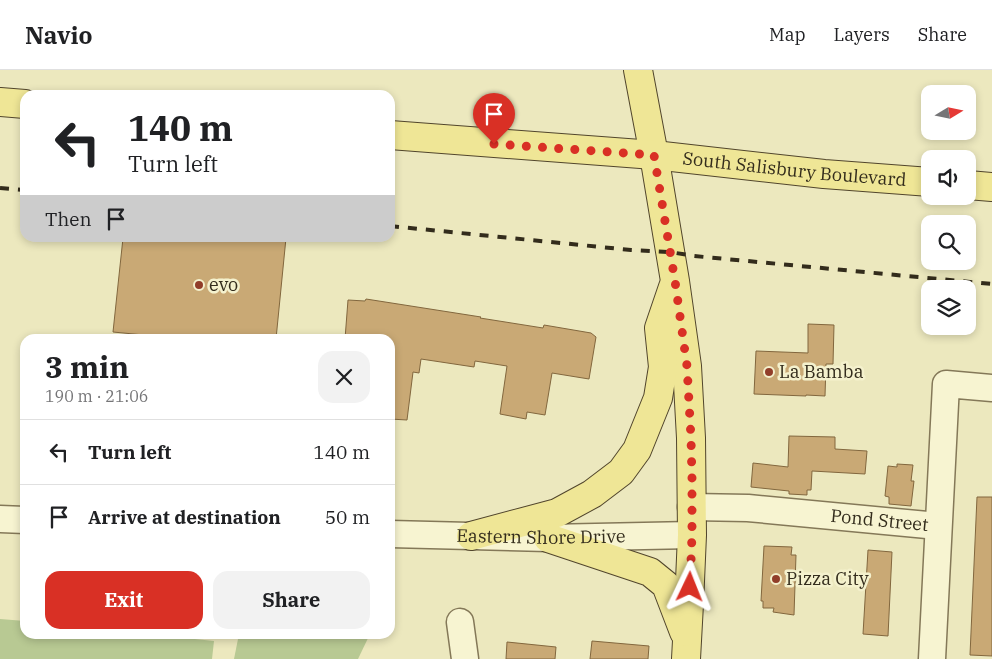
<!DOCTYPE html>
<html lang="en">
<head>
<meta charset="utf-8">
<style>
  body { margin:0; font-family:"IBM Plex Serif",serif; background:#f2f2f2; color:#202124; height:100vh; display:flex; flex-direction:column; font-size:19px; white-space:nowrap }
  * { box-sizing:border-box; margin:0 }
  p { font-size:16px; color:#757577 }
  .icon { flex:none; width:28px; height:28px; fill:none; stroke:currentColor; stroke-width:2; stroke-linecap:round; stroke-linejoin:round }
  .map { position:relative; flex:1; overflow:hidden }
  .panel { position:absolute; left:20px; top:264px; width:375px; height:305px; display:flex; flex-direction:column; background:#fff; border-radius:15px; box-shadow:0 2px 8px #0003 }
  .panel>* { flex:none }
  .guide { position:absolute; left:20px; top:20px; width:375px; height:152px; border-radius:15px; box-shadow:0 2px 8px #0003; background:#fff; color:#202124; overflow:hidden }
  .needle { width:32px; rotate:80deg }
  .controls { position:absolute; left:921px; top:15px; display:grid; gap:10px }
  .controls a { display:grid; place-items:center; width:55px; height:55px; border-radius:10px; background:#fff; box-shadow:0 2px 8px #0003; font-size:25px }
  .pin { position:absolute; display:grid; place-items:center; width:42px; height:42px; color:#fff; margin:-51px -21px; border-radius:50% 50% 50% 0; rotate:-45deg; box-shadow:0 0 5px #0007 }
  .pin .icon { rotate:45deg }
  .me { position:absolute; width:55px; margin:-28px; rotate:2deg; stroke-linejoin:round; filter:drop-shadow(0 0 4px #0008) }
  .turn { display:flex; align-items:center; gap:18px; height:105px; padding:0 25px; font-size:22px }
  .turn .icon { width:65px; height:65px; stroke-width:2.5 }
  .turn b { display:block; font-size:35px; line-height:42px }
  .then { display:flex; align-items:center; height:48px; padding:0 25px; background:#0003; gap:10px; font-size:19px }
  .round { display:grid; place-items:center; flex:none; width:52px; height:52px; border-radius:15px; background:#f2f2f2 }
  .summary { display:flex; align-items:center; justify-content:space-between; height:85px; padding:0 25px }
  h1 { font-size:30px; font-weight:700; line-height:38px }
  .button { display:flex; gap:10px; margin-top:auto; padding:10px 25px }
  .button a { flex:1; height:58px; border-radius:15px; background:#d93025; color:#fff; font-size:20px; font-weight:700; line-height:58px; text-align:center }
  .button a+a { background:#f2f2f2; color:#202124 }
  ul { padding:0; list-style:none }
  li { display:flex; align-items:center; gap:15px; height:65px; padding:0 25px; border-top:1px solid #e0e0e0 }
  li div { flex:1 }
  li b { display:block; font-size:19px }
  li em { font-style:normal }
  header { display:flex; align-items:center; gap:30px; box-sizing:border-box; height:70px; padding:0 25px; background:#fff; border-bottom:1px solid #e0e0e0 }
  header strong { font-size:24px }
  nav { display:flex; gap:28px; margin-inline-start:auto; font-size:18px }
  .map>svg:first-child { display:block }
  .green { fill:#b8c993 }
  .building { fill:#c9a975; stroke:#82673e }
  .lines { fill:none; stroke-linecap:round; stroke-linejoin:round }
  .minor-casing { stroke:#847858; stroke-width:29 }
  .major-casing { stroke:#51452c; stroke-width:30 }
  .minor { stroke:#f7f4d1; stroke-width:26 }
  .major { stroke:#efe696; stroke-width:28 }
  .rail { stroke:#332c1c; stroke-width:4; stroke-dasharray:9 9; stroke-linecap:butt }
  .route { stroke:#d93025; stroke-width:9; stroke-dasharray:0 16.2 }
  .poi-dot { fill:#913e29; stroke:#f4f1cd; stroke-width:2 }
  .labels { text-anchor:middle; stroke-width:5; stroke-linejoin:round; paint-order:stroke }
  .street-label { font-size:18px; fill:#332c1c; stroke:#f4f1cd }
  .poi-label { font-size:18px; fill:#332c1c; stroke:#f4f1cd; text-anchor:start }
</style>
</head>
<body>
<header>
<strong>Navio</strong>
<nav><a>Map</a><a>Layers</a><a>Share</a></nav>
</header>
<div class="map">
<svg width="992" height="589" viewBox="0 0 992 589">
  <rect width="100%" height="100%" fill="#ece8be"/>
  <g class="green">
    <polygon points="0,549 25,551 25,564 147,564 214,571 212,589 0,589"/>
    <polygon points="239,564 370,564 358,589 234,589"/>
  </g>
  <g class="building">
    <polygon points="123,168 286,168 276,269 185,269 113,262"/>
    <polygon points="366,229 481,247 480,248 543,258 544,255 591,263 596,267 589,309 552,303 545,345 527,342 526,349 500,344 507,296 475,291 474,297 421,289 419,303 413,302 407,350 390,349 390,269 345,269 348,230 365,231"/>
    <polygon points="808,254 834,255 833,294 826,294 825,326 806,325 806,326 754,324 756,281 808,283"/>
    <polygon points="789,366 835,367 835,379 867,381 865,404 812,401 811,420 807,420 807,425 789,424 789,421 751,417 753,393 788,397"/>
    <polygon points="897,394 913,395 911,411 914,411 911,436 889,434 889,427 885,426 888,396 897,397"/>
    <polygon points="977,427 992,427 992,586 970,585"/>
    <polygon points="764,476 792,477 791,485 796,485 794,545 773,542 774,538 763,538 763,531 761,531"/>
    <polygon points="868,480 892,482 888,566 863,564"/>
    <polygon points="592,571 649,576 648,589 590,589"/>
    <polygon points="507,572 556,577 555,589 506,589"/>
  </g>
  <g class="lines">
    <defs>
      <g id="minor">
        <path id="s1" d="M691,437L748,438L938,456"/>
        <polyline points="0,449 25,450"/>
        <path id="s2" d="M390,464L548,468L692,465"/>
        <polyline points="460,552 465,589"/>
        <polyline points="932,589 946,314 992,318"/>
      </g>
      <g id="major">
        <polyline points="638,0 654,85 675,211 687,296 691,368 692,465 689,534 686,589"/>
        <polyline points="0,32 25,34"/>
        <path id="s3" d="M390,65L654,85L824,104L930,112"/>
        <polyline points="968,115 992,117"/>
        <polyline points="471,466 557,443 592,424 621,402 637,380 658,328 663,297 659,258 673,217"/>
        <polyline points="548,468 650,502 666,515 684,562"/>
      </g>
    </defs>
    <use href="#minor" class="minor-casing"/>
    <use href="#major" class="major-casing"/>
    <use href="#minor" class="minor"/>
    <use href="#major" class="major"/>
    <g class="rail">
      <polyline points="0,118 25,120"/>
      <polyline points="390,156 631,180 670,182 694,186 992,214"/>
    </g>
  </g>
  <g class="lines">
    <polyline class="route" points="494,74 654,85 675,211 687,296 691,368 692,408 692,465 690,517"/>
  </g>
  <g class="poi-dot">
    <circle cx="199" cy="215" r="5"/>
    <circle cx="769" cy="302" r="5"/>
    <circle cx="776" cy="509" r="5"/>
  </g>
  <g class="labels">
    <g class="street-label">
      <text dy="6" stroke="none"><textPath href="#s3" startOffset="406">South Salisbury Boulevard</textPath></text>
      <text dy="6" stroke="none"><textPath href="#s1" startOffset="189">Pond Street</textPath></text>
      <text dy="6" stroke="none"><textPath href="#s2" startOffset="151">Eastern Shore Drive</textPath></text>
    </g>
    <g class="poi-label">
      <text x="209" y="221">evo</text>
      <text x="779" y="308">La Bamba</text>
      <text x="786" y="515">Pizza City</text>
    </g>
  </g>
</svg>
<div class="controls">
<a><svg class="needle" viewBox="-14 -14 28 28"><path d="M0-13l5 13h-10z" fill="#e53935"/><path d="M0 13l5-13h-10z" fill="#757577"/></svg></a>
<a><svg class="icon" aria-label="sound" viewBox="0 0 24 24"><path d="M4 9h4l5-4v14l-5-4H4zM17 9q2 3 0 6"/></svg></a>
<a><svg class="icon" aria-label="search" viewBox="0 0 24 24"><circle cx="10" cy="10" r="6"/><path d="M15 15l6 6"/></svg></a>
<a><svg class="icon" aria-label="layers" viewBox="0 0 24 24"><path d="M12 4l9 5-9 5-9-5zM3 14l9 5 9-5"/></svg></a>
</div>
<div class="pin" style="left:494px;top:74px;background:#d93025"><svg class="icon" aria-label="arrive" viewBox="0 0 24 24"><path d="M6 21V4h12l-3 4 3 4H6"/></svg></div>
<svg class="me" style="left:690px;top:517px" viewBox="-20 -20 40 40"><path d="M0-17L14 15 0 8-14 15z" fill="#d93025" stroke="#fff" stroke-width="4"/></svg>
<div class="guide">
<div class="turn"><svg class="icon" aria-label="left" viewBox="0 0 24 24"><path d="M17 20v-9H6M10 6l-5 5 5 5"/></svg><div><b>140 m</b>Turn left</div></div>
<div class="then">Then<svg class="icon" aria-label="arrive" viewBox="0 0 24 24"><path d="M6 21V4h12l-3 4 3 4H6"/></svg></div>
</div>
<section class="panel">
<div class="summary"><div><h1>3 min</h1><p>190 m · 21:06</p></div><a class="round"><svg class="icon" aria-label="close" viewBox="0 0 24 24"><path d="M6 6l12 12M18 6L6 18"/></svg></a></div>
<ul>
<li><svg class="icon" aria-label="left" viewBox="0 0 24 24"><path d="M17 20v-9H6M10 6l-5 5 5 5"/></svg><div><b>Turn left</b></div><em>140 m</em></li>
<li><svg class="icon" aria-label="arrive" viewBox="0 0 24 24"><path d="M6 21V4h12l-3 4 3 4H6"/></svg><div><b>Arrive at destination</b></div><em>50 m</em></li>
</ul>
<div class="button"><a>Exit</a><a>Share</a></div>
</section>
</div>
</body>
</html>
